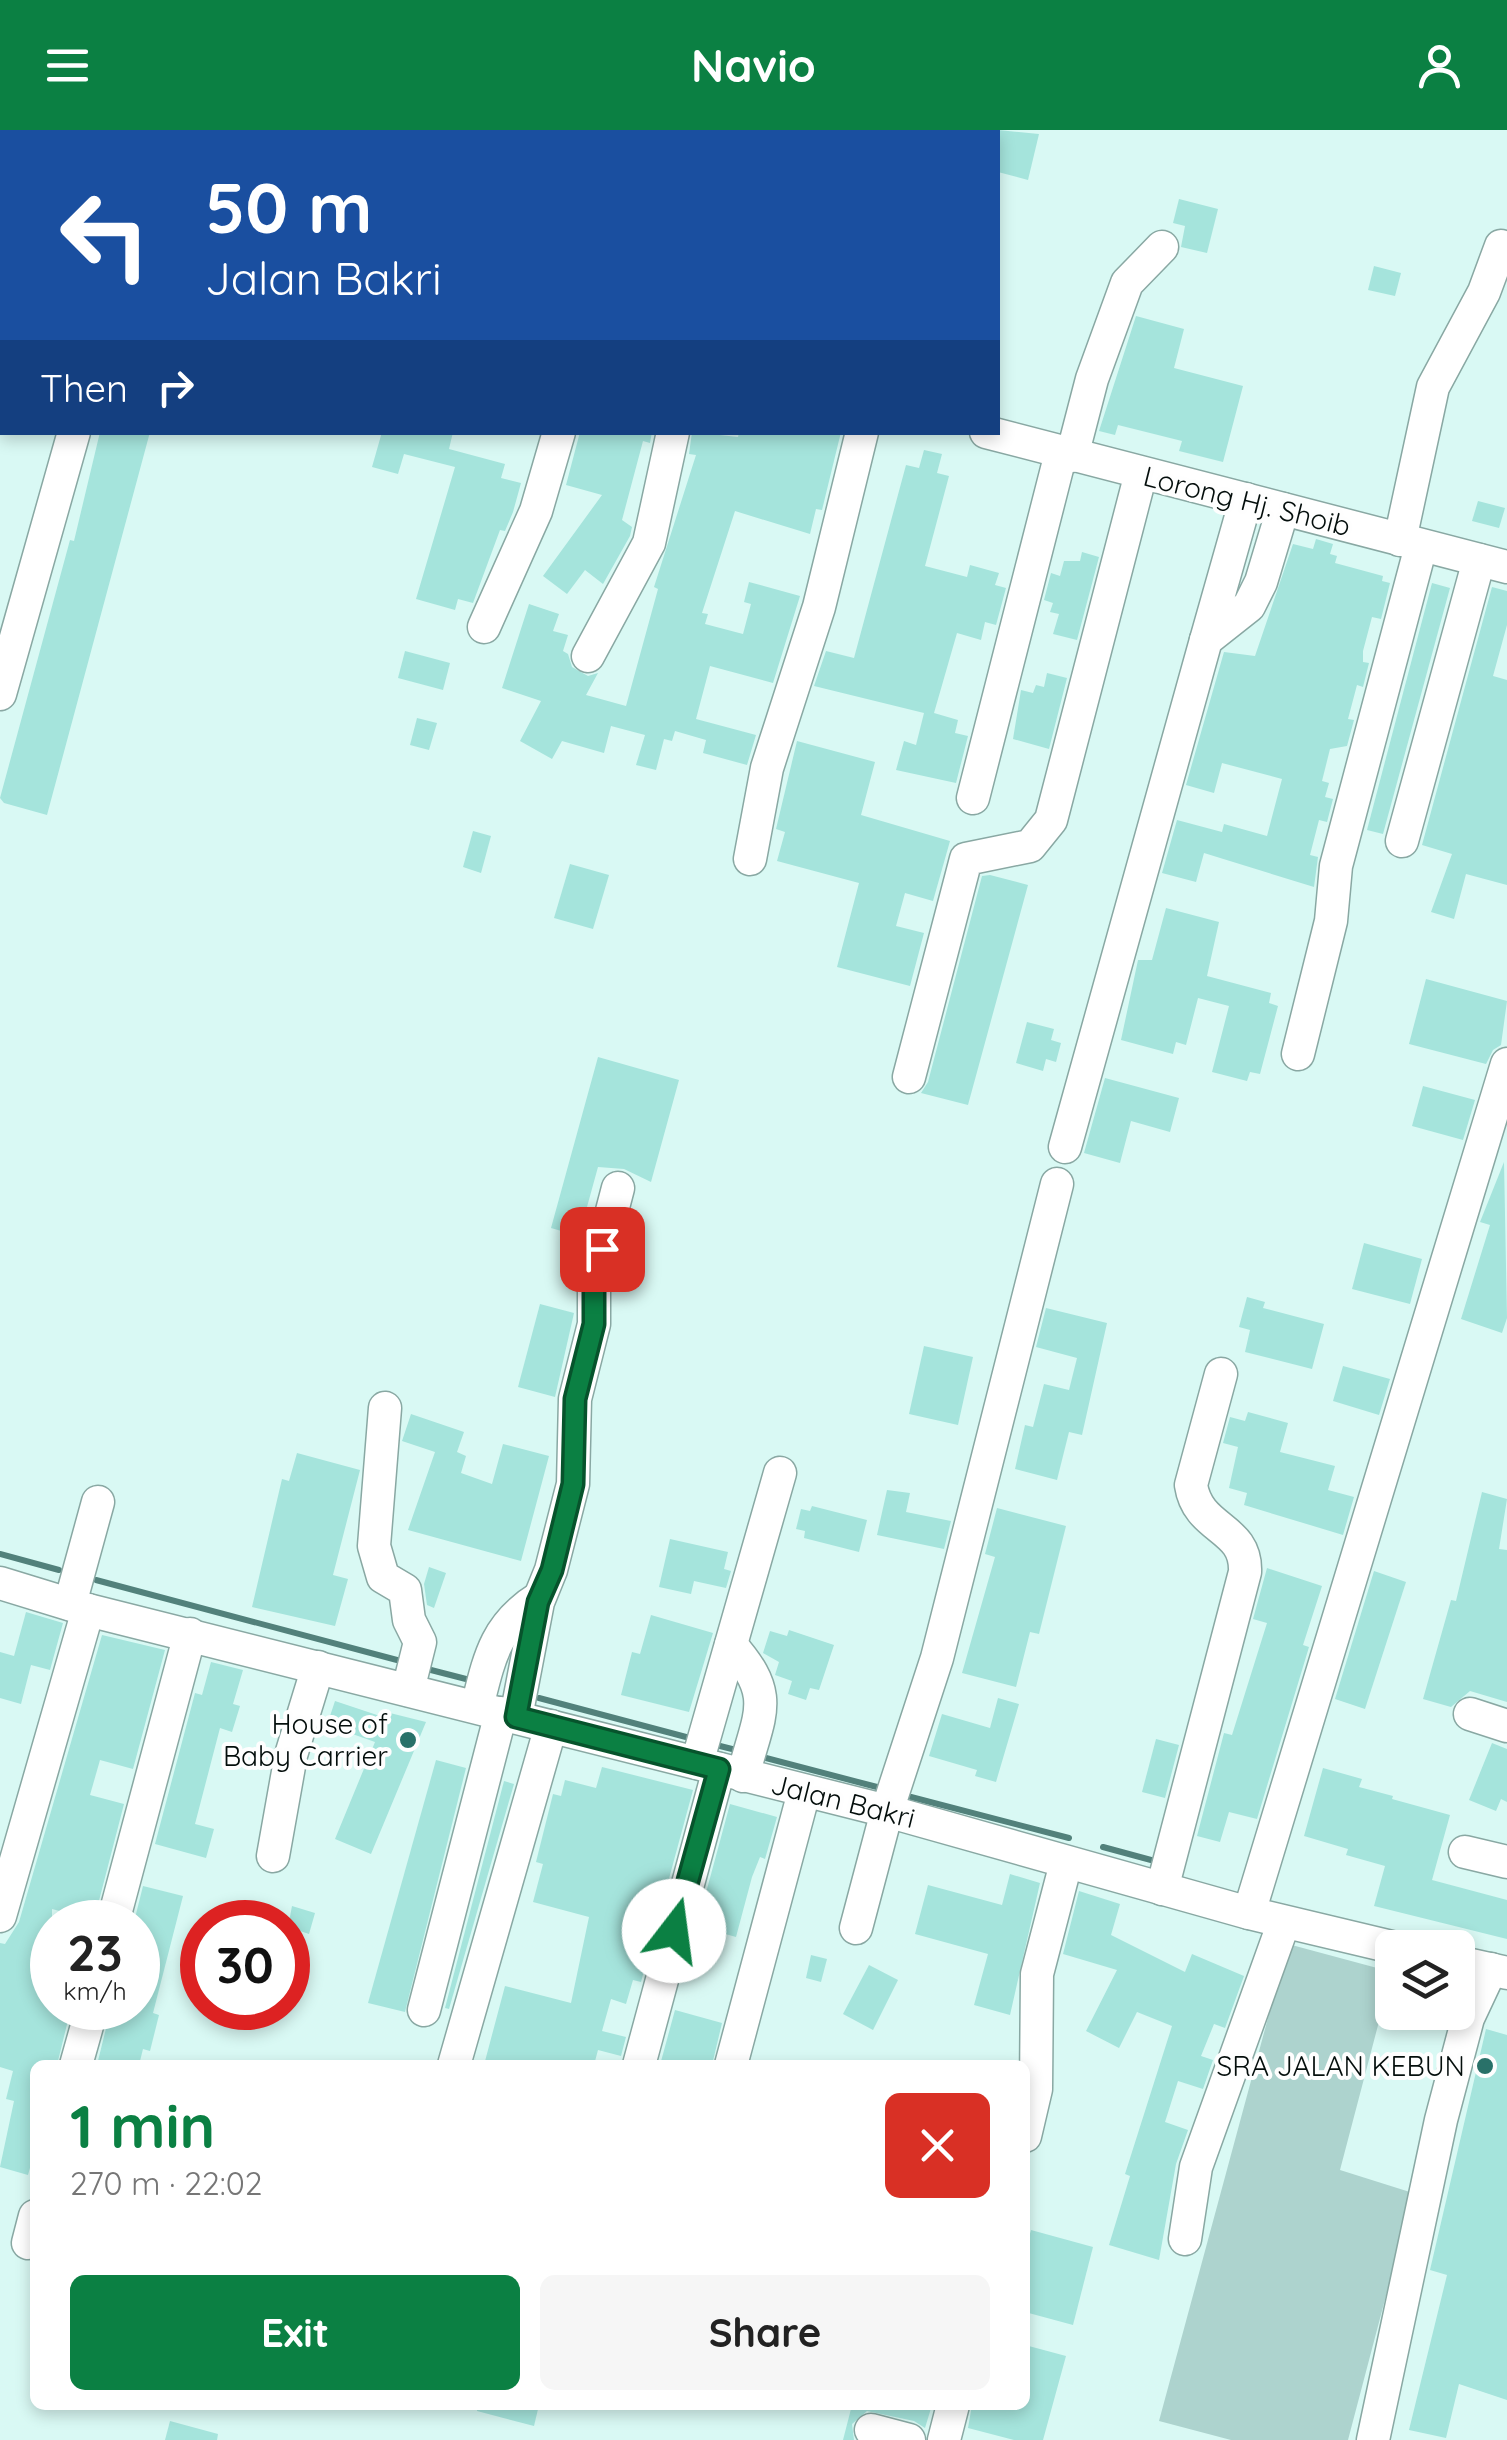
<!DOCTYPE html>
<html lang="en">
<head>
<meta charset="utf-8">
<style>
  body { margin:0; font-family:Quicksand,sans-serif; background:#f6f6f6; color:#222; height:100vh; display:flex; flex-direction:column; font-size:38px; white-space:nowrap }
  * { box-sizing:border-box; margin:0 }
  p { font-size:32px; color:#767676 }
  .icon { flex:none; width:55px; height:55px; fill:none; stroke:currentColor; stroke-width:2; stroke-linecap:round; stroke-linejoin:round }
  .map { position:relative; flex:1; overflow:hidden }
  .panel { position:absolute; left:30px; top:1930px; width:1000px; height:350px; display:flex; flex-direction:column; background:#fff; border-radius:15px; box-shadow:0 5px 15px #0003 }
  .panel>* { flex:none }
  .banner { position:absolute; left:0px; top:0px; width:1000px; height:305px; box-shadow:0 5px 15px #0003; background:#1a4fa0; color:#fff; overflow:hidden }
  .controls { position:absolute; left:1375px; top:1800px; display:grid; gap:20px }
  .controls a { display:grid; place-items:center; width:100px; height:100px; border-radius:15px; background:#fff; box-shadow:0 5px 15px #0003; font-size:50px }
  .speed { position:absolute; left:30px; top:1770px; display:flex; gap:20px; font-size:50px; font-weight:700; text-align:center }
  .speed>* { display:grid; place-content:center; width:130px; height:130px; border-radius:50%; background:#fff; box-shadow:0 5px 15px #0003; line-height:1 }
  .speed small { font-size:25px; font-weight:400 }
  .speed .limit { border:15px solid #d22; background:#fff; color:#111 }
  .pin { position:absolute; display:grid; place-items:center; width:85px; height:85px; color:#fff; margin:-42px; border-radius:20px; box-shadow:0 5px 15px #0006 }
  .me { position:absolute; width:110px; margin:-55px; rotate:15deg; stroke-linejoin:round; filter:drop-shadow(0 0 8px #0008) }
  .turn { display:flex; align-items:center; gap:35px; height:210px; padding:0 40px; font-size:45px }
  .turn .icon { width:130px; height:130px; stroke-width:2.5 }
  .turn b { display:block; font-size:70px; line-height:85px }
  .then { display:flex; align-items:center; height:95px; padding:0 40px; background:#0003; gap:20px; font-size:38px }
  .round { display:grid; place-items:center; flex:none; width:105px; height:105px; border-radius:15px; background:#f6f6f6 }
  .overview { display:flex; align-items:center; justify-content:space-between; height:170px; padding:0 40px }
  h1 { font-size:60px; font-weight:800; line-height:75px; color:#0b8043 }
  .button { display:flex; gap:20px; margin-top:auto; padding:20px 40px }
  .button a { flex:1; height:115px; border-radius:15px; background:#0b8043; color:#fff; font-size:40px; font-weight:800; line-height:115px; text-align:center }
  .button a+a { background:#f6f6f6; color:#222 }
  header { display:flex; justify-content:space-between; align-items:center; height:130px; padding:0 40px; background:#0b8043; color:#fff; font-size:45px; font-weight:800 }
  .map>svg:first-child { display:block }
  .green { fill:#add3ce }
  .lines { fill:none; stroke-linecap:round; stroke-linejoin:round }
  .stream { stroke:#52817b; stroke-width:6 }
  .building { fill:#a5e4dc }
  .minor-casing { stroke:#89a8a3; stroke-width:35 }
  .minor { stroke:#fff; stroke-width:32 }
  .route-casing { stroke:#07532c; stroke-width:25 }
  .route { stroke:#0b8043; stroke-width:18 }
  .poi-dot { fill:#297169; stroke:#fefefe; stroke-width:4 }
  .labels { text-anchor:middle; stroke-width:8; stroke-linejoin:round; paint-order:stroke }
  .street-label { font-size:28px; fill:#040e0c; stroke:#fefefe }
  .poi-label { font-size:28px; fill:#040e0c; stroke:#fefefe; text-anchor:end }
</style>
</head>
<body>
<header><svg class="icon" aria-label="menu" viewBox="0 0 24 24"><path d="M4 6h16M4 12h16M4 18h16"/></svg>Navio<svg class="icon" aria-label="person" viewBox="0 0 24 24"><circle cx="12" cy="8" r="4"/><path d="M4 21q1-7 8-7t8 7"/></svg></header>
<div class="map">
<svg width="1507" height="2310" viewBox="0 0 1507 2310">
  <rect width="100%" height="100%" fill="#d9f9f4"/>
  <polygon class="green" points="1288,1814 1392,1842 1340,2040 1413,2063 1348,2310 1231,2310 1159,2291"/>
  <g class="lines">
    <g class="stream">
      <polyline points="0,1424 59,1440"/>
      <polyline points="96,1450 397,1530"/>
      <polyline points="431,1540 466,1549"/>
      <polyline points="539,1568 686,1607"/>
      <polyline points="720,1616 732,1619"/>
      <polyline points="766,1628 877,1657"/>
      <polyline points="911,1667 1069,1708"/>
      <polyline points="1103,1717 1151,1730"/>
    </g>
  </g>
  <g class="building">
    <polygon points="998,0 1039,4 1028,50 998,42"/>
    <polygon points="1179,69 1218,79 1207,123 1181,117 1185,96 1173,93"/>
    <polygon points="1374,136 1401,143 1395,166 1368,160"/>
    <polygon points="1136,186 1184,199 1174,238 1243,256 1223,332 1179,321 1182,311 1118,295 1115,305 1099,301"/>
    <polygon points="100,302 150,302 47,685 4,673 0,668 70,410 74,411"/>
    <polygon points="382,302 453,302 449,319 505,334 501,348 521,353 513,382 505,401 500,400 473,473 458,469 455,480 416,469 455,337 404,324 398,344 372,337"/>
    <polygon points="580,302 652,302 650,313 643,311 622,390 632,397 630,406 603,454 585,440 567,464 543,446 602,365 566,355"/>
    <polygon points="692,302 738,307 739,302 841,302 822,380 816,379 810,404 735,381 702,483 708,484 705,494 743,504 751,474 744,472 749,452 800,466 773,553 710,536 696,589 756,605 747,635 703,623 706,610 675,601 672,611 664,609 656,640 636,635 645,605 611,596 604,623 562,611 552,629 520,611 541,571 502,558 529,474 559,484 553,501 568,505 563,521 568,524 572,537 588,546 598,543 586,565 626,576 658,459 654,457 696,325 689,324"/>
    <polygon points="924,320 942,324 937,343 949,346 925,436 967,447 970,435 999,443 995,455 1006,458 996,495 985,492 981,510 957,503 934,583 958,590 955,603 968,606 956,653 896,640 904,611 916,615 924,583 814,556 826,521 854,528 906,335 919,338"/>
    <polygon points="1478,371 1505,378 1499,398 1472,391"/>
    <polygon points="1316,409 1333,414 1330,424 1337,426 1335,433 1383,446 1382,451 1390,453 1381,489 1372,487 1363,521 1363,532 1369,533 1363,557 1357,555 1348,589 1354,590 1347,616 1330,619 1322,651 1329,653 1325,667 1333,669 1327,692 1319,690 1310,725 1318,727 1314,757 1204,723 1196,752 1162,743 1177,690 1222,702 1224,694 1267,706 1282,649 1222,633 1214,663 1186,655 1224,522 1255,526 1293,414 1313,419"/>
    <polygon points="1082,422 1099,427 1077,510 1053,504 1059,484 1050,482 1053,473 1044,470 1051,443 1060,446 1064,431 1080,431"/>
    <polygon points="1432,453 1450,458 1383,704 1367,700"/>
    <polygon points="1492,457 1507,461 1507,495 1493,546 1507,550 1507,755 1466,744 1454,789 1431,782 1452,724 1422,715"/>
    <polygon points="405,521 450,533 443,560 398,548"/>
    <polygon points="1047,543 1067,548 1049,619 1013,609 1021,560 1033,563 1036,555 1044,557"/>
    <polygon points="417,588 437,593 429,620 410,615"/>
    <polygon points="797,611 875,632 861,685 950,711 933,771 905,763 896,796 924,803 910,856 837,837 859,753 777,731 785,702 776,699"/>
    <polygon points="473,701 491,706 481,743 463,737"/>
    <polygon points="570,734 609,745 593,799 554,788"/>
    <polygon points="990,745 1028,755 968,975 921,963 928,952 982,746"/>
    <polygon points="1166,778 1219,792 1207,846 1271,863 1269,873 1278,876 1260,944 1250,942 1247,951 1212,942 1229,876 1198,868 1186,915 1176,912 1173,924 1121,910 1138,830 1152,830"/>
    <polygon points="1426,849 1507,871 1501,915 1493,920 1486,934 1409,914"/>
    <polygon points="1027,892 1054,899 1051,910 1061,913 1056,932 1046,929 1043,941 1016,933"/>
    <polygon points="598,927 679,950 651,1052 624,1039 598,1037 579,1106 551,1098"/>
    <polygon points="1105,948 1179,968 1170,1002 1131,991 1120,1033 1084,1023"/>
    <polygon points="1423,956 1475,970 1463,1010 1412,996"/>
    <polygon points="1504,1032 1507,1188 1502,1203 1461,1189 1490,1095 1480,1092"/>
    <polygon points="1364,1113 1422,1129 1410,1174 1352,1159"/>
    <polygon points="1247,1167 1265,1172 1263,1178 1324,1194 1312,1239 1245,1222 1250,1200 1239,1197"/>
    <polygon points="540,1174 574,1183 555,1267 518,1257"/>
    <polygon points="1046,1178 1107,1193 1082,1305 1069,1302 1057,1350 1015,1339 1025,1295 1033,1297 1044,1254 1069,1260 1077,1228 1036,1217"/>
    <polygon points="924,1216 973,1227 958,1295 909,1284"/>
    <polygon points="1343,1236 1390,1249 1379,1285 1333,1271"/>
    <polygon points="1248,1282 1288,1293 1280,1322 1335,1336 1328,1360 1354,1367 1343,1405 1244,1375 1247,1363 1229,1358 1238,1317 1223,1313 1230,1287 1245,1291"/>
    <polygon points="411,1284 464,1302 457,1322 466,1326 461,1343 492,1354 503,1314 549,1326 521,1431 408,1400 435,1322 402,1311"/>
    <polygon points="297,1323 360,1340 333,1445 348,1449 335,1496 252,1477 282,1349 289,1351"/>
    <polygon points="887,1360 910,1363 906,1382 951,1391 944,1419 877,1405"/>
    <polygon points="1482,1362 1507,1369 1499,1419 1507,1420 1507,1572 1470,1561 1451,1577 1423,1569 1451,1470 1456,1471"/>
    <polygon points="812,1376 867,1390 859,1422 804,1408 805,1401 796,1399 801,1379 810,1381"/>
    <polygon points="997,1378 1066,1396 1039,1504 1030,1502 1016,1557 962,1543 995,1427 985,1424"/>
    <polygon points="670,1409 728,1422 724,1439 731,1441 726,1458 694,1451 691,1464 659,1457"/>
    <polygon points="429,1437 446,1443 434,1478 427,1475 424,1454"/>
    <polygon points="1267,1438 1322,1456 1303,1515 1309,1517 1257,1689 1229,1682 1220,1712 1197,1706 1224,1603 1232,1605 1267,1493 1253,1489"/>
    <polygon points="1374,1441 1406,1452 1365,1579 1335,1569"/>
    <polygon points="26,1482 63,1493 50,1540 31,1535 21,1574 0,1568 0,1522 14,1526"/>
    <polygon points="651,1485 713,1503 689,1582 621,1565 632,1522 640,1524"/>
    <polygon points="789,1500 834,1515 819,1560 810,1558 806,1570 788,1564 792,1551 775,1545 779,1532 763,1523 770,1501 787,1506"/>
    <polygon points="102,1505 165,1520 133,1639 100,1630 90,1665 124,1674 94,1790 52,1779 52,1878 71,1878 57,1935 35,1935 35,2020 28,2045 0,2037 14,1971 6,1969 13,1941 0,1937 0,1813 5,1814 19,1792"/>
    <polygon points="211,1532 243,1540 233,1574 240,1576 232,1602 220,1598 195,1694 214,1699 206,1728 155,1714 195,1563 202,1565"/>
    <polygon points="998,1568 1019,1574 996,1652 975,1646 977,1640 929,1626 942,1584 990,1598"/>
    <polygon points="335,1571 389,1589 390,1583 426,1592 371,1724 335,1709 375,1612 327,1595"/>
    <polygon points="1156,1609 1179,1615 1165,1668 1142,1662"/>
    <polygon points="1492,1613 1507,1619 1507,1672 1501,1669 1496,1681 1469,1670"/>
    <polygon points="436,1630 466,1638 405,1882 368,1873"/>
    <polygon points="602,1637 693,1660 641,1852 633,1850 626,1874 611,1869 602,1901 626,1907 621,1926 598,1920 594,1935 484,1935 505,1856 571,1873 589,1787 533,1772 543,1734 536,1732 553,1664 561,1666 565,1650 596,1658"/>
    <polygon points="1323,1638 1362,1649 1359,1657 1393,1666 1392,1669 1450,1685 1432,1750 1507,1770 1507,1809 1374,1776 1385,1736 1346,1725 1348,1719 1304,1706"/>
    <polygon points="504,1651 514,1654 449,1879 445,1878"/>
    <polygon points="730,1674 777,1687 765,1729 760,1727 752,1747 736,1807 697,1796"/>
    <polygon points="1010,1744 1040,1753 1010,1885 974,1875 988,1824 915,1804 928,1755 1002,1775"/>
    <polygon points="143,1756 183,1766 153,1883 159,1885 150,1921 143,1919 139,1935 97,1935 111,1878 138,1878 138,1792 134,1792"/>
    <polygon points="1079,1761 1120,1774 1111,1805 1185,1842 1192,1824 1244,1846 1225,1898 1214,1894 1201,1926 1213,1930 1203,1959 1178,1951 1165,1992 1188,2000 1176,2034 1159,2130 1109,2115 1130,2046 1125,2044 1172,1896 1137,1882 1119,1918 1086,1901 1117,1840 1063,1824"/>
    <polygon points="292,1776 315,1783 309,1804 288,1797"/>
    <polygon points="811,1825 827,1829 821,1852 806,1848"/>
    <polygon points="869,1835 898,1850 873,1900 843,1884"/>
    <polygon points="675,1880 722,1893 712,1935 660,1935"/>
    <polygon points="1486,1899 1507,1905 1507,2270 1459,2254 1446,2308 1409,2300 1447,2145 1430,2140"/>
    <polygon points="1031,2100 1093,2117 1073,2195 1025,2182 1025,2123"/>
    <polygon points="1025,2215 1066,2226 1043,2310 1014,2310 968,2298 972,2275 1025,2275"/>
    <polygon points="477,2275 539,2275 534,2296 477,2281"/>
    <polygon points="852,2275 932,2275 925,2298 914,2291 867,2281 852,2294 854,2310 843,2310"/>
    <polygon points="170,2291 218,2304 217,2310 165,2310"/>
  </g>
  <g class="lines">
    <defs>
      <g id="minor">
        <polyline points="145,2 146,0"/>
        <polyline points="539,2 540,0"/>
        <polyline points="744,2 745,0"/>
        <polyline points="954,2 954,0"/>
        <polyline points="0,45 2,46"/>
        <polyline points="986,302 1507,437"/>
        <polyline points="1072,326 1092,249 1127,153 1162,117"/>
        <polyline points="1400,410 1433,257 1484,162 1501,116"/>
        <polyline points="484,497 536,381 559,302"/>
        <polyline points="1206,510 1246,369"/>
        <polyline points="588,526 649,413 673,302"/>
        <polyline points="0,564 74,302"/>
        <polyline points="973,668 1061,323"/>
        <polyline points="1402,711 1479,430"/>
        <polyline points="750,729 767,638 819,477 862,302"/>
        <polyline points="1298,924 1331,791 1336,736 1421,416"/>
        <polyline points="909,947 966,729 1030,716 1051,690 1141,343"/>
        <polyline points="1065,1017 1206,510 1249,476 1261,452 1283,379"/>
        <polyline points="385,1278 374,1416 383,1447 405,1460 409,1490 420,1512 408,1560"/>
        <polyline points="0,1453 88,1480 887,1681 1249,1783 1396,1818"/>
        <polyline points="70,1474 98,1372"/>
        <path d="M731,1515C777,1567 759,1583 743,1646"/>
        <path d="M477,1577C489,1529 495,1495 539,1468"/>
        <polyline points="1470,1584 1507,1596"/>
        <polyline points="516,1587 538,1472 551,1440 573,1354 575,1269 594,1194 594,1150 618,1058"/>
        <polyline points="697,1633 780,1343"/>
        <polyline points="1465,1722 1507,1732"/>
        <polyline points="273,1726 291,1625 318,1537"/>
        <path d="M1162,1759L1245,1442C1247,1396 1198,1401 1191,1355L1221,1244"/>
        <polyline points="1249,1783 1507,934"/>
        <polyline points="0,1786 88,1480"/>
        <polyline points="113,1792 190,1504"/>
        <polyline points="856,1798 887,1681 937,1528 1057,1054"/>
        <polyline points="1458,1832 1507,1843"/>
        <polyline points="424,1880 501,1583"/>
        <polyline points="76,1935 92,1878"/>
        <polyline points="454,1935 551,1596"/>
        <polyline points="639,1935 719,1639"/>
        <polyline points="731,1935 804,1662"/>
        <polyline points="1025,2006 1036,1959 1037,1844 1066,1733"/>
        <polyline points="1185,2109 1196,2037 1284,1792"/>
        <polyline points="28,2113 35,2086"/>
        <polyline points="871,2300 909,2310"/>
        <polyline points="944,2310 953,2275"/>
        <polyline points="1373,2310 1441,1990 1468,1888 1491,1839"/>
      </g>
    </defs>
    <use href="#minor" class="minor-casing"/>
    <use href="#minor" class="minor"/>
  </g>
  <g class="lines">
    <defs>
      <polyline id="route" points="602,1119 594,1150 594,1194 575,1269 573,1354 552,1440 538,1472 516,1587 719,1639 674,1801"/>
    </defs>
    <use href="#route" class="route-casing"/>
    <use href="#route" class="route"/>
  </g>
  <g class="poi-dot">
    <circle cx="408" cy="1610" r="10"/>
    <circle cx="1485" cy="1936" r="10"/>
  </g>
  <g class="labels">
    <g class="street-label">
      <text transform="translate(1247 371) rotate(14)" y="10">Lorong Hj. Shoib</text>
      <text transform="translate(843 1671) rotate(14)" y="10">Jalan Bakri</text>
    </g>
    <g class="poi-label">
      <text x="388" y="1604">House of<tspan x="388" dy="32">Baby Carrier</tspan></text>
      <text x="1465" y="1946">SRA JALAN KEBUN</text>
    </g>
  </g>
</svg>
<div class="controls">
<a><svg class="icon" aria-label="layers" viewBox="0 0 24 24"><path d="M12 4l9 5-9 5-9-5zM3 14l9 5 9-5"/></svg></a>
</div>
<div class="speed"><div>23<small>km/h</small></div><div class="limit">30</div></div>
<div class="pin" style="left:602px;top:1119px;background:#d93025"><svg class="icon" aria-label="arrive" viewBox="0 0 24 24"><path d="M6 21V4h12l-3 4 3 4H6"/></svg></div>
<svg class="me" style="left:674px;top:1801px" viewBox="-20 -20 40 40"><circle r="19" fill="#fff"/><path d="M0-13L10 11 0 6-10 11z" fill="#0b8043"/></svg>
<div class="banner">
<div class="turn"><svg class="icon" aria-label="left" viewBox="0 0 24 24"><path d="M17 20v-9H6M10 6l-5 5 5 5"/></svg><div><b>50 m</b>Jalan Bakri</div></div>
<div class="then">Then<svg class="icon" aria-label="right" viewBox="0 0 24 24"><path d="M7 20v-9h11M14 6l5 5-5 5"/></svg></div>
</div>
<section class="panel">
<div class="overview"><div><h1>1 min</h1><p>270 m · 22:02</p></div><a class="round" style="background:#d93025;color:#fff"><svg class="icon" aria-label="close" viewBox="0 0 24 24"><path d="M6 6l12 12M18 6L6 18"/></svg></a></div>
<div class="button"><a>Exit</a><a>Share</a></div>
</section>
</div>
</body>
</html>
